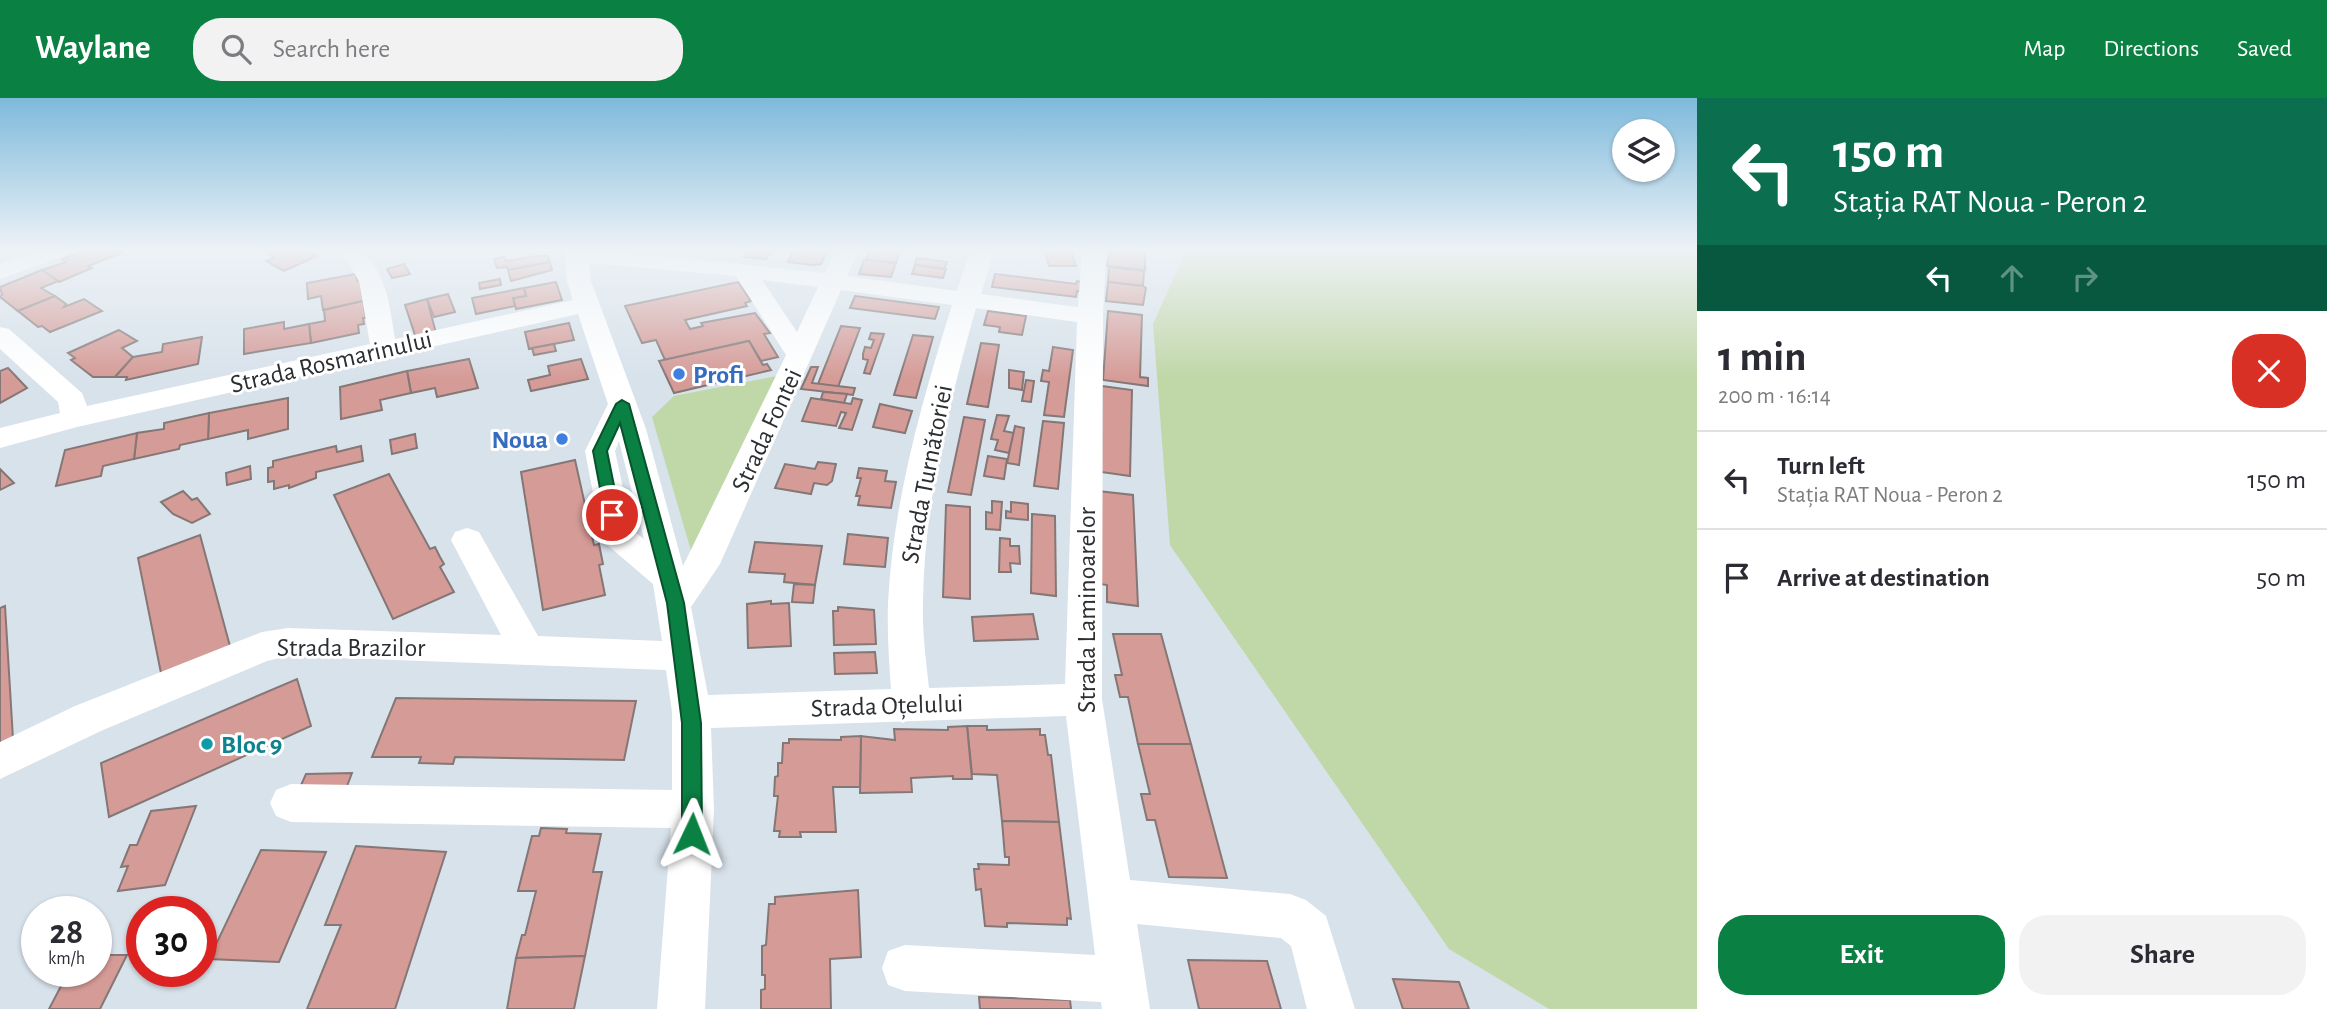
<!DOCTYPE html>
<html lang="en">
<head>
<meta charset="utf-8">
<style>
  body { margin:0; font-family:"Alegreya Sans",sans-serif; background:#f2f2f3; color:#2b2b33; height:100vh; display:flex; flex-direction:column; font-size:26px; white-space:nowrap }
  * { box-sizing:border-box; margin:0 }
  p { font-size:23px; color:#7c7c81 }
  .icon { flex:none; width:38px; height:38px; fill:none; stroke:currentColor; stroke-width:2; stroke-linecap:round; stroke-linejoin:round }
  .map { position:relative; flex:1; overflow:hidden }
  .drawer { display:flex; flex-direction:column; background:#fff; width:630px }
  .drawer>* { flex:none }
  .hud { background:#0b6e4f; color:#fff; overflow:hidden }
  .tools { position:absolute; left:1612px; top:21px; display:grid; gap:14px }
  .tools a { display:grid; place-items:center; width:63px; height:63px; border-radius:50%; background:#fff; box-shadow:0 2px 5px #0004; font-size:35px }
  .speed { position:absolute; left:21px; top:798px; display:flex; gap:14px; font-size:35px; font-weight:700; text-align:center }
  .speed>* { display:grid; place-content:center; width:91px; height:91px; border-radius:50%; background:#fff; box-shadow:0 2px 5px #0004; line-height:1 }
  .speed small { font-size:18px; font-weight:400 }
  .speed .limit { border:10px solid #d22; background:#fff; color:#111 }
  .pin { position:absolute; display:grid; place-items:center; width:60px; height:60px; color:#fff; margin:-30px; border:4px solid #fff; border-radius:50%; box-shadow:0 2px 7px #0007 }
  .me { position:absolute; width:77px; margin:-38px; rotate:2deg; stroke-linejoin:round; filter:drop-shadow(0 0 5px #0008) }
  .turn { display:flex; align-items:center; gap:24px; height:147px; padding:0 21px; font-size:32px }
  .turn .icon { width:91px; height:91px; stroke-width:2.5 }
  .turn b { display:block; font-size:49px; line-height:60px }
  .lanes { display:flex; align-items:center; height:66px; padding:0 21px; background:#0003; justify-content:center; gap:35px; direction:ltr }
  .lanes .off { opacity:.35 }
  .round { display:grid; place-items:center; flex:none; width:74px; height:74px; border-radius:28px; background:#f2f2f3 }
  .head { display:flex; align-items:center; justify-content:space-between; height:119px; padding:0 21px }
  h1 { font-size:42px; font-weight:700; line-height:52px }
  .action { display:flex; gap:14px; margin-top:auto; padding:14px 21px }
  .action a { flex:1; height:80px; border-radius:28px; background:#0b8043; color:#fff; font-size:28px; font-weight:700; line-height:80px; text-align:center }
  .action a+a { background:#f2f2f3; color:#2b2b33 }
  ul { padding:0; list-style:none }
  li { display:flex; align-items:center; gap:21px; height:98px; padding:0 21px; border-top:2px solid #e1e1e2 }
  li div { flex:1 }
  li b { display:block; font-size:26px }
  li em { font-style:normal }
  header { display:flex; align-items:center; gap:42px; box-sizing:border-box; height:98px; padding:0 35px; background:#0b8043; color:#fff }
  header strong { font-size:33px }
  nav { display:flex; gap:38px; margin-inline-start:auto; font-size:24px }
  .search { width:490px; height:63px; background:#f2f2f3; display:flex; align-items:center; gap:18px; box-sizing:border-box; padding:0 24px; border-radius:28px; color:#7c7c81; font-size:26px }
  main { display:flex; flex:1; min-height:0 }
  .map>svg:first-child { display:block }
  .green { fill:#c0d7a7 }
  .building { fill:#d59b97; stroke:#847776; stroke-width:2 }
  .lines { fill:none; stroke-linecap:round; stroke-linejoin:round }
  .minor { fill:#fff; fill-rule:evenodd }
  .route { fill:#0b8043; stroke:#07532c; stroke-width:2 }
  .shop-dot { fill:#3f7fe0; stroke:#fff; stroke-width:2.5 }
  .culture-dot { fill:#0f9aa8; stroke:#fff; stroke-width:2.5 }
  .labels { text-anchor:middle; stroke-width:6; stroke-linejoin:round; paint-order:stroke }
  .street-label { font-size:26px; fill:#2b2f32; stroke:#fff }
  .shop-label { font-size:26px; font-weight:bold; fill:#366cbe; stroke:#fff; text-anchor:start }
  .culture-label { font-size:26px; font-weight:bold; fill:#0d838f; stroke:#fff; text-anchor:start }
</style>
</head>
<body>
<header>
<strong>Waylane</strong>
<div class="search"><svg class="icon" aria-label="search" viewBox="0 0 24 24"><circle cx="10" cy="10" r="6"/><path d="M15 15l6 6"/></svg>Search here</div>
<nav><a>Map</a><a>Directions</a><a>Saved</a></nav>
</header>
<main>
<div class="map">
<svg width="1697" height="911" viewBox="0 0 1697 911">
  <rect width="100%" height="100%" fill="#d8e2eb"/>
  <g class="green">
    <polygon points="1186,153 1697,153 1697,911 1549,911 1449,851 1170,447 1153,226"/>
    <polygon points="777,278 692,456 652,319 674,298"/>
  </g>
  <g class="building">
    <polygon points="83,153 124,154 88,168 92,170 59,184 42,172 66,164 62,161"/>
    <polygon points="265,153 307,153 317,158 284,173 266,163 274,160"/>
    <polygon points="747,153 774,153 768,156 766,161 744,159"/>
    <polygon points="793,153 827,153 821,166 813,167 788,164"/>
    <polygon points="870,153 900,153 896,165 866,162"/>
    <polygon points="1045,153 1071,153 1076,168 1049,168"/>
    <polygon points="1110,153 1145,154 1145,172 1107,168"/>
    <polygon points="536,158 548,158 550,164 508,172 507,169 497,170 494,161 504,159 506,163"/>
    <polygon points="917,160 947,164 944,171 915,167"/>
    <polygon points="864,162 896,165 891,179 859,176"/>
    <polygon points="550,164 552,172 511,183 508,172"/>
    <polygon points="404,166 410,176 392,180 387,171"/>
    <polygon points="915,167 944,171 946,171 943,180 912,176"/>
    <polygon points="1109,169 1144,173 1143,188 1108,184"/>
    <polygon points="42,172 58,183 41,190 55,198 18,213 0,199 2,197 0,189"/>
    <polygon points="356,176 357,183 360,182 363,203 323,212 321,198 308,201 307,185"/>
    <polygon points="995,176 1076,186 1077,183 1085,184 1084,194 1077,193 1076,199 992,189"/>
    <polygon points="500,181 501,187 480,191 479,185"/>
    <polygon points="556,184 562,202 516,211 513,200 526,198 524,190"/>
    <polygon points="738,184 751,203 745,205 747,208 685,222 690,231 703,228 701,225 755,215 770,235 764,236 778,259 761,263 749,243 665,262 656,242 642,245 625,208"/>
    <polygon points="1108,184 1143,188 1146,190 1143,207 1106,203"/>
    <polygon points="524,190 526,198 513,200 515,208 476,216 472,200"/>
    <polygon points="448,196 455,214 434,219 427,201"/>
    <polygon points="55,198 66,206 64,209 84,201 102,213 50,234 42,228 38,229 18,213"/>
    <polygon points="855,198 939,209 935,221 850,210"/>
    <polygon points="427,201 436,235 416,240 405,207"/>
    <polygon points="363,203 366,220 363,220 364,226 358,227 359,235 311,245 309,226 325,223 324,212"/>
    <polygon points="988,213 1026,218 1022,237 999,234 1000,229 984,227"/>
    <polygon points="1108,213 1142,217 1140,279 1148,280 1148,288 1103,282"/>
    <polygon points="284,224 284,231 309,226 311,245 244,256 244,231"/>
    <polygon points="569,225 574,242 529,251 525,234"/>
    <polygon points="841,228 860,230 838,289 818,286"/>
    <polygon points="119,232 137,243 122,250 133,259 115,279 93,279 71,262 75,260 68,255"/>
    <polygon points="871,235 884,236 870,276 864,275 868,262 863,261 863,256 865,249 871,250 874,242 869,241"/>
    <polygon points="913,237 933,239 916,300 894,297"/>
    <polygon points="202,239 198,266 126,282 127,279 115,279 133,259 162,254 163,246"/>
    <polygon points="749,243 763,267 767,266 771,272 674,295 659,263"/>
    <polygon points="981,245 999,247 988,309 967,306"/>
    <polygon points="554,246 556,253 534,257 532,250"/>
    <polygon points="1053,249 1073,252 1064,319 1044,317 1049,284 1041,283 1043,272 1049,273"/>
    <polygon points="469,261 478,290 437,299 435,290 411,295 407,273"/>
    <polygon points="581,261 588,281 531,293 528,282 550,277 548,268"/>
    <polygon points="811,269 818,269 812,285 855,290 853,297 801,291"/>
    <polygon points="8,270 27,290 0,305 0,273"/>
    <polygon points="1009,272 1024,274 1022,292 1009,290"/>
    <polygon points="407,273 411,295 380,302 382,312 341,321 340,289"/>
    <polygon points="1026,282 1034,283 1031,304 1022,303"/>
    <polygon points="1102,288 1132,292 1130,378 1101,374"/>
    <polygon points="823,294 847,296 844,305 821,301"/>
    <polygon points="288,300 288,331 248,341 248,332 208,341 209,315"/>
    <polygon points="811,300 851,306 853,300 862,302 852,332 839,330 846,315 841,314 836,328 802,323"/>
    <polygon points="880,306 912,313 905,335 873,329"/>
    <polygon points="209,315 208,341 180,347 179,351 134,361 137,335 164,331 164,325"/>
    <polygon points="997,317 1009,318 1004,333 1014,335 1009,355 995,352 998,342 991,341"/>
    <polygon points="964,319 985,322 971,397 948,394"/>
    <polygon points="1043,323 1064,325 1058,391 1034,388"/>
    <polygon points="1015,328 1024,330 1019,367 1007,365"/>
    <polygon points="137,335 134,361 103,368 101,378 56,388 65,352"/>
    <polygon points="415,336 417,350 392,356 390,342"/>
    <polygon points="336,348 337,354 361,348 363,363 316,374 316,380 289,390 289,387 274,391 274,383 268,384 268,370 273,369 273,363"/>
    <polygon points="988,358 1007,361 1004,381 984,378"/>
    <polygon points="575,362 594,447 599,446 603,466 599,467 605,497 543,512 521,374"/>
    <polygon points="818,364 836,366 832,383 827,387 814,385 811,396 775,390 785,366 815,371"/>
    <polygon points="250,368 251,381 227,387 226,375"/>
    <polygon points="859,370 887,373 885,383 896,384 891,410 858,407 860,398 856,398 861,380 857,380"/>
    <polygon points="0,371 14,385 0,392"/>
    <polygon points="389,376 430,451 435,449 440,459 444,466 440,469 454,494 393,521 334,397"/>
    <polygon points="183,393 192,402 197,400 210,416 192,425 173,416 161,404"/>
    <polygon points="1098,393 1133,397 1138,508 1107,504 1107,487 1100,486"/>
    <polygon points="992,403 1002,404 1000,432 986,431 986,414 992,415"/>
    <polygon points="1011,404 1028,406 1028,422 1006,420 1006,413 1011,414"/>
    <polygon points="946,407 970,409 970,501 943,499"/>
    <polygon points="1032,416 1055,418 1056,498 1031,495"/>
    <polygon points="848,436 888,440 885,469 844,466"/>
    <polygon points="200,437 231,552 162,580 138,460"/>
    <polygon points="1000,440 1010,441 1010,448 1019,448 1020,466 1010,465 1011,474 999,474"/>
    <polygon points="755,444 822,448 815,487 784,484 785,476 749,474"/>
    <polygon points="794,486 815,487 813,505 792,504"/>
    <polygon points="771,503 771,506 789,505 791,548 748,550 747,506"/>
    <polygon points="5,508 13,641 0,647 0,510"/>
    <polygon points="838,509 874,512 876,546 834,547 833,513 838,513"/>
    <polygon points="1033,516 1038,541 974,543 972,519"/>
    <polygon points="1113,536 1161,536 1191,646 1138,646 1128,599 1120,599 1115,577 1122,577"/>
    <polygon points="875,554 877,575 835,576 834,555"/>
    <polygon points="297,581 311,628 109,719 101,665"/>
    <polygon points="396,600 636,603 624,662 455,659 453,666 419,665 421,659 372,659"/>
    <polygon points="967,628 987,628 987,632 1040,631 1040,637 1045,637 1048,657 1051,657 1059,724 1002,723 997,677 972,676"/>
    <polygon points="967,628 972,681 953,681 953,678 911,680 912,694 860,695 861,638 895,642 894,631 948,632 948,629"/>
    <polygon points="861,638 860,689 833,689 836,734 800,734 801,739 779,739 780,733 774,733 778,698 774,698 775,679 778,678 778,665 782,665 783,645 789,645 789,641 841,642 841,639"/>
    <polygon points="1138,646 1191,646 1227,780 1169,779 1155,722 1147,722 1141,696 1150,696"/>
    <polygon points="352,675 344,696 297,696 306,676"/>
    <polygon points="196,708 165,787 118,793 128,768 121,769 130,747 137,747 151,713"/>
    <polygon points="1002,723 1059,724 1071,821 1067,820 1067,827 1007,825 1007,829 985,828 981,791 976,792 974,771 979,771 978,766 1009,767 1009,759 1005,759"/>
    <polygon points="541,730 567,731 566,735 601,736 593,774 602,774 585,858 516,860 522,837 525,837 536,793 518,793 532,738 539,738"/>
    <polygon points="356,748 446,754 395,911 307,911 341,827 325,827"/>
    <polygon points="261,752 326,754 279,864 209,861"/>
    <polygon points="858,792 861,859 830,861 831,911 761,911 761,892 765,891 765,877 762,877 762,848 766,847 769,806 775,806 775,799"/>
    <polygon points="96,857 127,857 100,911 49,911 69,873 96,873"/>
    <polygon points="585,858 574,911 507,911 516,860"/>
    <polygon points="1188,862 1267,863 1281,911 1199,911"/>
    <polygon points="1393,881 1459,884 1469,911 1403,911"/>
    <polygon points="979,899 1070,902 1071,911 980,911"/>
  </g>
  <g class="lines">
    <g class="minor">
      <polygon points="34,153 68,153 64,158 0,181 0,166"/>
      <path d="M335,153H361C387,174 390,210 395,241L573,202L567,183L564,153H615L825,175L835,153H859L847,178L957,193L970,153H994L981,196L1078,209L1082,153H1106L1103,218L1102,601L1130,782L1290,796L1306,802L1326,818L1355,911H1307L1291,848L1281,840L1137,826L1150,911H1102L1101,904L905,893L888,887L882,870L888,853L905,847L1095,857L1066,618L711,630L714,711L705,911H657L671,730L291,724L276,718L270,705L276,692L291,686L672,692V614L666,572L288,558L267,563L103,632L0,681V644L75,608L262,534L288,530L501,537L451,442L455,434L467,430L479,434L538,538L662,543L653,486L605,445L601,437L585,353L608,306L578,216L77,329L0,350V330L60,315L58,304L0,251V229L9,231L82,295L87,308L370,246L359,183L349,166ZM589,165L736,178L786,257L683,468L646,331L591,183ZM762,182L818,189L797,234ZM841,192L952,207C922,303 893,404 888,505C887,534 889,563 891,591L708,597L691,509L720,466ZM976,210L1077,224L1065,586L929,590C926,562 922,533 923,505C924,405 949,306 976,210ZM619,343L644,441L632,432L615,353Z"/>
    </g>
  </g>
  <linearGradient id="sky" x2="0" y2="1"><stop stop-color="#7ebadc"/><stop offset="0.54" stop-color="#edf2f6"/><stop offset="1" stop-color="#edf2f6" stop-opacity="0"/></linearGradient>
  <rect width="1697" height="281" fill="url(#sky)"/>
  <polygon class="route" points="622,302 629,306 684,505 701,625 702,736 699,743 692,746 685,743 682,736 682,625 667,505 620,325 607,353 620,417 618,421 612,422 605,417 593,353 616,306"/>
  <g class="shop-dot">
    <circle cx="679" cy="276" r="7"/>
    <circle cx="562" cy="341" r="7"/>
  </g>
  <circle class="culture-dot" cx="207" cy="646" r="7"/>
  <g class="labels">
    <g class="street-label">
      <text transform="translate(331 263) rotate(-13)" y="9">Strada Rosmarinului</text>
      <text transform="translate(766 332) rotate(-65)" y="9">Strada Fontei</text>
      <text transform="translate(926 376) rotate(-79)" y="9">Strada Turnătoriei</text>
      <text transform="translate(1086 512) rotate(-90)" y="9">Strada Laminoarelor</text>
      <text x="351" y="558">Strada Brazilor</text>
      <text transform="translate(887 607) rotate(-2)" y="9">Strada Oțelului</text>
    </g>
    <g class="shop-label">
      <text x="693" y="285">Profi</text>
      <text x="548" y="350" text-anchor="end">Noua</text>
    </g>
    <g class="culture-label">
      <text x="221" y="655">Bloc 9</text>
    </g>
  </g>
</svg>
<div class="tools">
<a><svg class="icon" aria-label="layers" viewBox="0 0 24 24"><path d="M12 4l9 5-9 5-9-5zM3 14l9 5 9-5"/></svg></a>
</div>
<div class="speed"><div>28<small>km/h</small></div><div class="limit">30</div></div>
<div class="pin" style="left:612px;top:417px;background:#d93025"><svg class="icon" aria-label="arrive" viewBox="0 0 24 24"><path d="M6 21V4h12l-3 4 3 4H6"/></svg></div>
<svg class="me" style="left:692px;top:736px" viewBox="-20 -20 40 40"><path d="M0-17L14 15 0 8-14 15z" fill="#0b8043" stroke="#fff" stroke-width="4"/></svg>
</div>
<section class="drawer">
<div class="hud">
<div class="turn"><svg class="icon" aria-label="left" viewBox="0 0 24 24"><path d="M17 20v-9H6M10 6l-5 5 5 5"/></svg><div><b>150 m</b>Stația RAT Noua - Peron 2</div></div>
<div class="lanes"><svg class="icon" aria-label="left" viewBox="0 0 24 24"><path d="M17 20v-9H6M10 6l-5 5 5 5"/></svg><svg class="icon off" aria-label="ahead" viewBox="0 0 24 24"><path d="M12 20V5M6 11l6-6 6 6"/></svg><svg class="icon off" aria-label="right" viewBox="0 0 24 24"><path d="M7 20v-9h11M14 6l5 5-5 5"/></svg></div>
</div>
<div class="head"><div><h1>1 min</h1><p>200 m · 16:14</p></div><a class="round" style="background:#d93025;color:#fff"><svg class="icon" aria-label="close" viewBox="0 0 24 24"><path d="M6 6l12 12M18 6L6 18"/></svg></a></div>
<ul>
<li><svg class="icon" aria-label="left" viewBox="0 0 24 24"><path d="M17 20v-9H6M10 6l-5 5 5 5"/></svg><div><b>Turn left</b><p>Stația RAT Noua - Peron 2</p></div><em>150 m</em></li>
<li><svg class="icon" aria-label="arrive" viewBox="0 0 24 24"><path d="M6 21V4h12l-3 4 3 4H6"/></svg><div><b>Arrive at destination</b></div><em>50 m</em></li>
</ul>
<div class="action"><a>Exit</a><a>Share</a></div>
</section>
</main>
</body>
</html>
